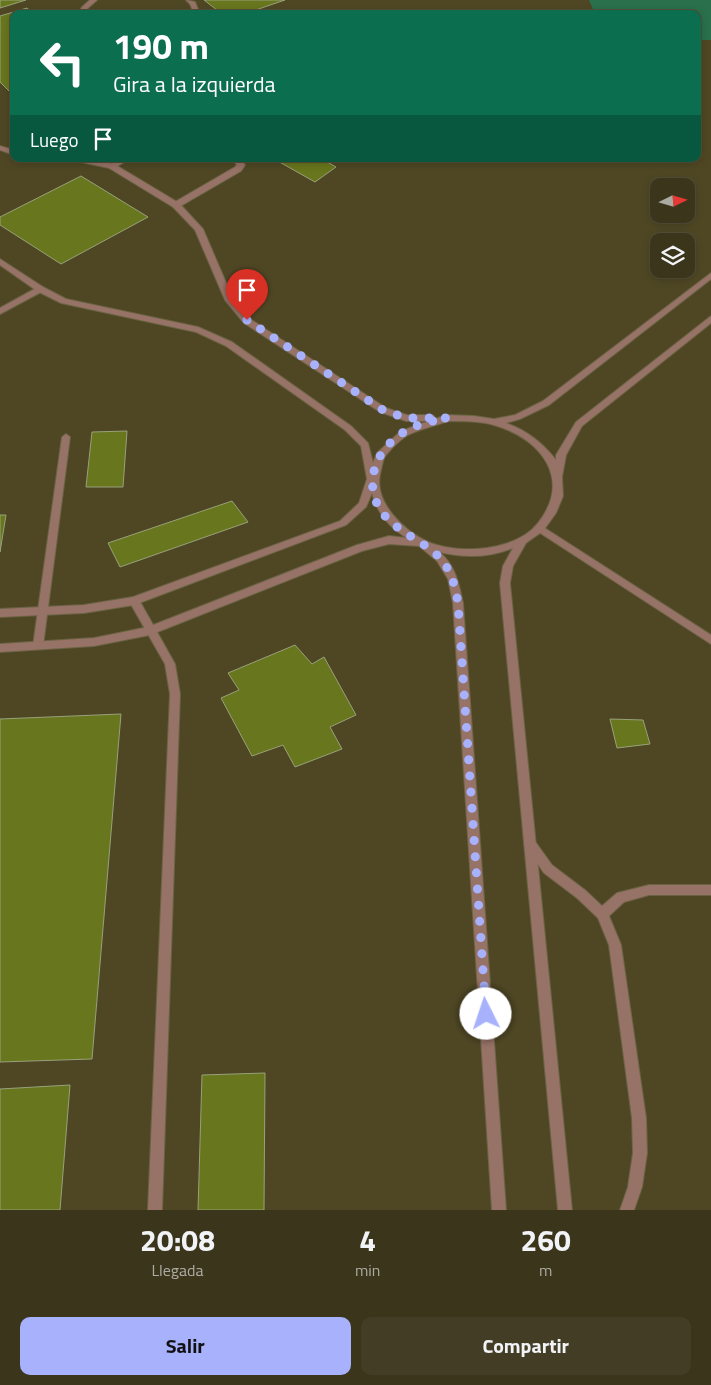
<!DOCTYPE html>
<html lang="es">
<head>
<meta charset="utf-8">
<style>
  body { margin:0; font-family:"Titillium Web",sans-serif; background:#423d24; color:#f1f3f6; height:100vh; display:flex; flex-direction:column; font-size:19px; white-space:nowrap }
  * { box-sizing:border-box; margin:0 }
  p { font-size:16px; color:#acaba3 }
  .icon { flex:none; width:28px; height:28px; fill:none; stroke:currentColor; stroke-width:2; stroke-linecap:round; stroke-linejoin:round }
  .map { position:relative; height:1210px; overflow:hidden }
  .panel { display:flex; flex-direction:column; background:#3b351b; flex:1 }
  .panel>* { flex:none }
  .guide { position:absolute; left:10px; top:10px; width:691px; height:152px; border-radius:10px; box-shadow:0 2px 8px #0003,0 0 0 1px #54503a; background:#0b6e4f; color:#fff; overflow:hidden }
  .needle { width:32px; rotate:85deg }
  .tools { position:absolute; left:650px; top:178px; display:grid; gap:10px }
  .tools a { display:grid; place-items:center; width:45px; height:45px; border-radius:10px; background:#3b351b; box-shadow:0 2px 8px #0003,0 0 0 1px #54503a; font-size:25px }
  .pin { position:absolute; display:grid; place-items:center; width:42px; height:42px; color:#fff; margin:-51px -21px; border-radius:50% 50% 50% 0; rotate:-45deg; box-shadow:0 0 5px #0007 }
  .pin .icon { rotate:45deg }
  .me { position:absolute; width:55px; margin:-28px; rotate:356deg; stroke-linejoin:round; filter:drop-shadow(0 0 4px #0008) }
  .turn { display:flex; align-items:center; gap:18px; height:105px; padding:0 20px; font-size:22px }
  .turn .icon { width:65px; height:65px; stroke-width:2.5 }
  .turn b { display:block; font-size:35px; line-height:42px }
  .then { display:flex; align-items:center; height:48px; padding:0 20px; background:#0003; gap:10px; font-size:19px }
  .eta { display:flex; justify-content:space-evenly; align-items:center; height:85px; text-align:center }
  .eta b { font-size:30px; font-weight:700; line-height:35px }
  .button { display:flex; gap:10px; margin-top:auto; padding:10px 20px }
  .button a { flex:1; height:58px; border-radius:10px; background:#a7b1fc; color:#111; font-size:20px; font-weight:700; line-height:58px; text-align:center }
  .button a+a { background:#423d24; color:#f1f3f6 }
  .map>svg:first-child { display:block }
  .green { fill:#2a704d }
  .building { fill:#68761d; stroke:#98a17b }
  .lines { fill:none; stroke-linecap:round; stroke-linejoin:round }
  .service-casing { stroke:#6a6343; stroke-width:2 }
  .minor-casing { stroke:#6a6343; stroke-width:2 }
  .service { fill:#977267; fill-rule:evenodd }
  .minor { fill:#977267; fill-rule:evenodd }
  .route { stroke:#a7b1fc; stroke-width:9; stroke-dasharray:0 16.2 }
</style>
</head>
<body>
<div class="map">
<svg width="711" height="1210" viewBox="0 0 711 1210">
  <rect width="100%" height="100%" fill="#4f4724"/>
  <polygon class="green" points="589,0 711,0 711,40 698,40 698,14 595,14"/>
  <g class="building">
    <polygon points="0,0 26,0 0,8"/>
    <polygon points="204,0 285,0 244,14 222,14"/>
    <polygon points="27,8 34,14 14,14 14,91 10,92 0,82 0,16"/>
    <polygon points="274,159 322,159 336,167 315,182"/>
    <polygon points="81,176 148,217 61,264 0,225 0,217"/>
    <polygon points="127,431 123,487 86,487 92,432"/>
    <polygon points="232,501 248,522 120,567 108,543"/>
    <polygon points="0,515 6,515 0,552"/>
    <polygon points="295,645 312,664 324,657 356,715 330,727 342,749 295,767 283,745 252,756 221,698 239,690 228,673"/>
    <polygon points="121,714 92,1059 0,1062 0,719"/>
    <polygon points="610,719 643,720 650,744 617,748"/>
    <polygon points="265,1073 264,1210 198,1210 202,1075"/>
    <polygon points="70,1085 60,1210 0,1210 0,1089"/>
  </g>
  <g class="lines">
    <defs>
      <g id="service">
        <polygon points="121,159 130,159 114,168 107,166"/>
        <polygon points="232,159 240,159 245,165 241,171 179,207 173,207 173,203 235,167 237,165"/>
        <polygon points="40,286 43,287 43,291 0,314 0,308"/>
        <polygon points="66,434 70,437 43,646 42,649 34,649 33,646 62,437"/>
        <polygon points="540,525 711,635 711,644 537,531 535,529 537,527"/>
        <polygon points="134,597 138,598 175,664 180,694 162,1210 148,1210 170,694 165,664 129,601 130,598"/>
        <polygon points="530,839 534,840 552,865 585,890 602,906 617,893 649,885 711,885 711,895 649,895 624,902 609,916 621,945 646,1118 647,1153 642,1187 634,1210 620,1210 628,1187 633,1153 632,1118 609,945 598,918 577,898 544,873 524,844 526,840"/>
      </g>
      <g id="minor">
        <polygon points="90,0 97,0 87,9 84,14 78,14 82,7"/>
        <polygon points="186,0 195,2 200,14 194,14 190,4"/>
        <polygon points="0,146 14,150 14,155 0,150"/>
        <path d="M73,159H86L114,164L179,203L203,229L233,299L250,319L386,408L407,415H431L434,416L435,419L447,415L474,416L494,419L515,415L543,401L711,273V279L549,405L520,419L506,423C526,430 543,443 556,460V455L576,422L711,316V323L582,426L566,455L562,477L563,496L556,513L543,531L526,543L513,566L510,583L572,1210H558L500,583L503,566L513,548C489,558 464,558 439,552C455,564 459,584 463,603L506,1210H492L453,603L448,579L437,561L419,546L389,544L362,551L150,635L94,646L0,652V644L94,638L148,627L357,545L389,536L407,538C390,528 377,513 372,493L366,507L346,525L134,605L84,613L0,617V609L84,605L133,597L340,521L359,503L367,479L361,446L345,430L226,346L196,332L61,303L37,291L0,265V259L43,287L66,299L198,327L232,342L351,426L368,443L373,463L377,453L401,431L429,421H406L380,412L244,323L225,300L195,230L173,207L109,168L76,161ZM448,421C464,421 481,421 497,426C542,440 572,480 538,523C516,551 460,555 428,542C415,536 402,526 393,515C382,501 376,487 381,470C382,465 383,459 386,455C391,449 401,439 408,435C420,429 435,426 448,421Z"/>
      </g>
    </defs>
    <use href="#service" class="service-casing"/>
    <use href="#minor" class="minor-casing"/>
    <use href="#service" class="service"/>
    <use href="#minor" class="minor"/>
  </g>
  <g class="lines">
    <path class="route" d="M247,320L383,410L406,418H447C432,421 417,424 404,432C374,450 361,488 385,516C401,534 424,541 440,558C452,572 455,586 458,603L486,1014"/>
  </g>
</svg>
<div class="tools">
<a><svg class="needle" viewBox="-14 -14 28 28"><path d="M0-13l5 13h-10z" fill="#e53935"/><path d="M0 13l5-13h-10z" fill="#acaba3"/></svg></a>
<a><svg class="icon" aria-label="layers" viewBox="0 0 24 24"><path d="M12 4l9 5-9 5-9-5zM3 14l9 5 9-5"/></svg></a>
</div>
<div class="pin" style="left:247px;top:320px;background:#d93025"><svg class="icon" aria-label="arrive" viewBox="0 0 24 24"><path d="M6 21V4h12l-3 4 3 4H6"/></svg></div>
<svg class="me" style="left:486px;top:1014px" viewBox="-20 -20 40 40"><circle r="19" fill="#fff"/><path d="M0-13L10 11 0 6-10 11z" fill="#a7b1fc"/></svg>
<div class="guide">
<div class="turn"><svg class="icon" aria-label="left" viewBox="0 0 24 24"><path d="M17 20v-9H6M10 6l-5 5 5 5"/></svg><div><b>190 m</b>Gira a la izquierda</div></div>
<div class="then">Luego<svg class="icon" aria-label="arrive" viewBox="0 0 24 24"><path d="M6 21V4h12l-3 4 3 4H6"/></svg></div>
</div>
</div>
<section class="panel">
<div class="eta">
<div><b>20:08</b><p>Llegada</p></div>
<div><b>4</b><p>min</p></div>
<div><b>260</b><p>m</p></div>
</div>
<div class="button"><a>Salir</a><a>Compartir</a></div>
</section>
</body>
</html>
